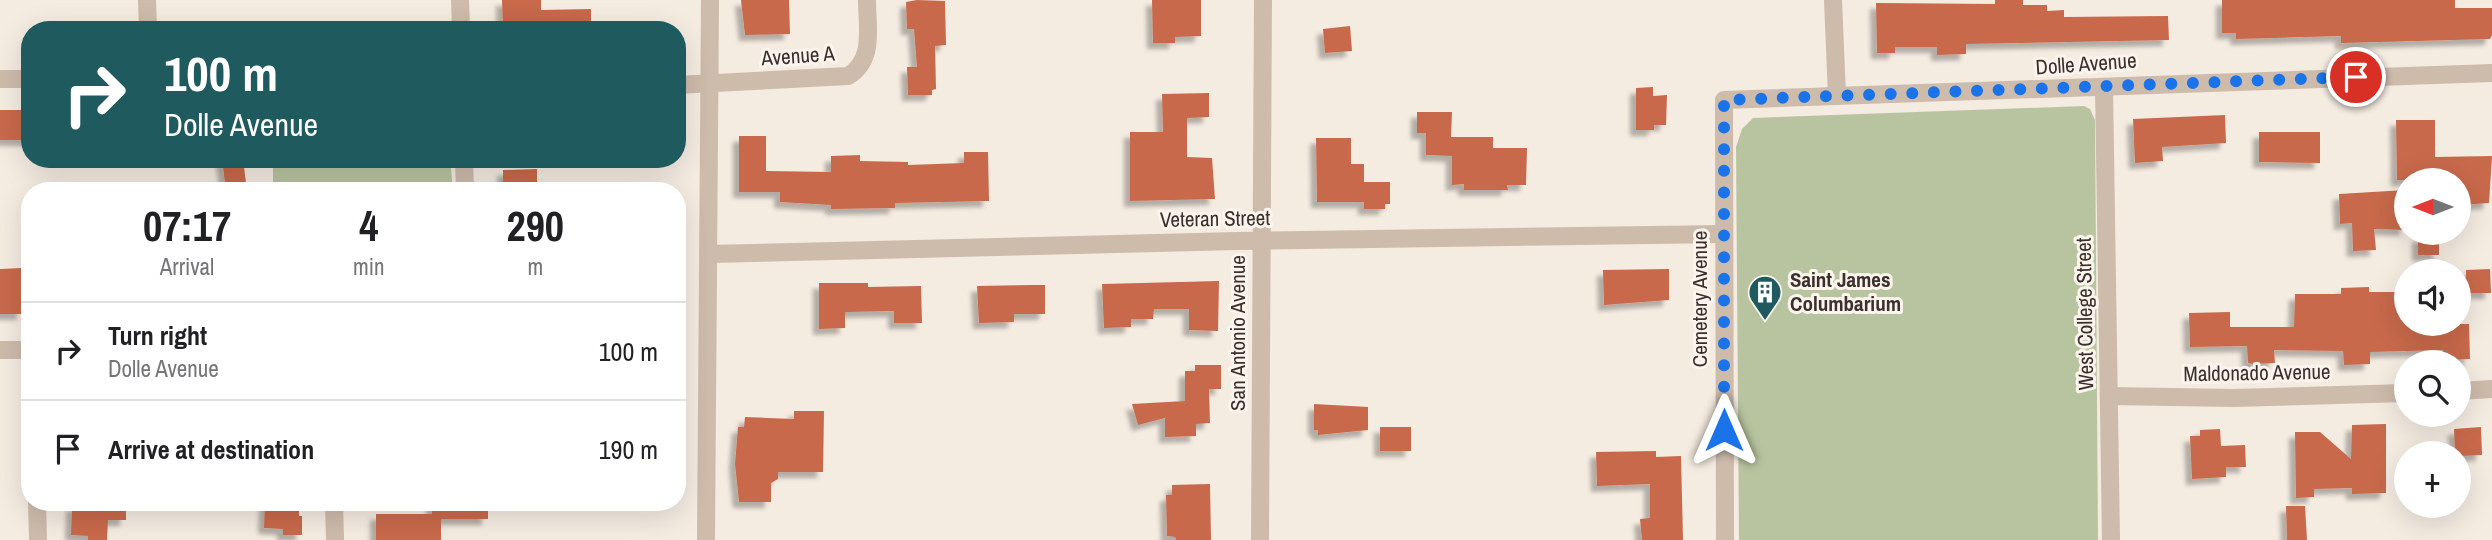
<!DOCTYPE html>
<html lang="en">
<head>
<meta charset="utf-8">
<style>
  body { margin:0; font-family:"Archivo Narrow",sans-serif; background:#f6f6f6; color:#202124; height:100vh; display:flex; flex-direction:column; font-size:26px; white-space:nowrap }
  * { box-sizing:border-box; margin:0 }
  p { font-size:23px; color:#757577 }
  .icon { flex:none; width:38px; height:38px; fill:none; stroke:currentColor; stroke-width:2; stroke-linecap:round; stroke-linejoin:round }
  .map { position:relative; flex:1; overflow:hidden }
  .sheet { position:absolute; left:21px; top:182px; width:665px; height:329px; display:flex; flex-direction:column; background:#fff; border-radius:28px; box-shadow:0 7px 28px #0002 }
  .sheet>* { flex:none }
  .guide { position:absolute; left:21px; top:21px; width:665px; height:147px; border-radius:28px; box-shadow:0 7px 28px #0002; background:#1f5a5e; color:#fff; overflow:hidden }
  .needle { width:46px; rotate:270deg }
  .fabs { position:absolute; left:2394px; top:168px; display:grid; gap:14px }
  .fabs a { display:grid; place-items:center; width:77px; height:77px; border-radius:50%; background:#fff; box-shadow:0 7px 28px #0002; font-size:35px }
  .pin { position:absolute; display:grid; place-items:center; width:60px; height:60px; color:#fff; margin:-30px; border:4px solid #fff; border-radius:50%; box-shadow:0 2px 7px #0007 }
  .me { position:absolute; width:77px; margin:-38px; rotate:0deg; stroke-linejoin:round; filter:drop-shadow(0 0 5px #0008) }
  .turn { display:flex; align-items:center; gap:24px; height:147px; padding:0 28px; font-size:32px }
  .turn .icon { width:91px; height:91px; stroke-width:2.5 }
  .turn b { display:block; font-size:49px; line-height:60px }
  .eta { display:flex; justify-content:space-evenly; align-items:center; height:119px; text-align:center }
  .eta b { font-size:42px; font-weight:800; line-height:49px }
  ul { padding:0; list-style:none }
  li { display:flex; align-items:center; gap:21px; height:98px; padding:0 28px; border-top:2px solid #e0e0e0 }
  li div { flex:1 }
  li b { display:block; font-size:26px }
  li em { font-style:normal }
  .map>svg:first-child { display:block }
  .green { fill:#b8c4a0 }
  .building { fill:#c8694b; filter:url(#shadow) }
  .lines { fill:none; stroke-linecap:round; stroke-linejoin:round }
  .minor { stroke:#cdbbac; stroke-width:18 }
  .route { stroke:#1a73e8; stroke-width:12; stroke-dasharray:0 21.6 }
  .labels { text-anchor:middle; stroke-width:6; stroke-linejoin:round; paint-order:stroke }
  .street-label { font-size:21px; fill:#3b302b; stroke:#fbf5ee }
  .poi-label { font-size:21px; font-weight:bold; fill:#3b302b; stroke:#fbf5ee; text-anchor:start }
</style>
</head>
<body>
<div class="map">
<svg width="2492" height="540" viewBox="0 0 2492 540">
  <defs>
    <filter id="shadow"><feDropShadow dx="-6" dy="6" stdDeviation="2" flood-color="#0004"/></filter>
  </defs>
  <rect width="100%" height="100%" fill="#f4ebe1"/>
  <g class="green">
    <polygon points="2084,106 2090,109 2095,120 2098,540 1739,540 1736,147 1742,129 1753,118"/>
    <polygon points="273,159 450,159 453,191 273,191"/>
  </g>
  <g class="building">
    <polygon points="502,0 541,0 541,10 591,9 591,30 503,30"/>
    <polygon points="741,0 789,0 790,34 745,35"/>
    <polygon points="917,0 945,1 946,45 935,46 936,89 932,90 932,95 908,95 907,67 917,67 914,29 907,29 906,2"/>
    <polygon points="1152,0 1201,0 1201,36 1175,37 1175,43 1153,43"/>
    <polygon points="1995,0 2023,0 2023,5 2047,5 2047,11 2064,10 2064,17 2168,16 2169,40 1966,44 1966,54 1937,55 1937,47 1895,47 1895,53 1877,53 1876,3 1995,4"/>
    <polygon points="2222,0 2455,0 2455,8 2492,8 2492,35 2490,39 2341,43 2341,36 2236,39 2236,33 2222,33"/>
    <polygon points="1350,26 1352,51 1325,53 1323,29"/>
    <polygon points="1653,87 1653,96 1667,95 1666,125 1654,125 1654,130 1636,130 1636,88"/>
    <polygon points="1209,93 1209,117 1187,118 1187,157 1212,158 1215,199 1130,201 1130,132 1163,132 1162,94"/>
    <rect x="0" y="110" width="30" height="30"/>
    <polygon points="1417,112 1452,112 1451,137 1493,137 1493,148 1527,148 1526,185 1507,185 1508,190 1464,190 1464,184 1452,185 1452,156 1426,155 1426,133 1417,133"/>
    <polygon points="2225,115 2226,143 2162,147 2163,161 2135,163 2133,119"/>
    <polygon points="2396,120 2435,120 2435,157 2492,156 2489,203 2459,205 2459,180 2397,180"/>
    <polygon points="2259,132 2320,132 2320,163 2259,162"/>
    <polygon points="739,136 766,136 766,171 831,172 831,156 860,155 860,161 908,162 908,165 964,163 964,152 988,152 989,201 895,203 895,208 831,209 831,205 780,202 780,192 739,192"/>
    <polygon points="1316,138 1351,138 1351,164 1364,164 1364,182 1390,182 1390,204 1385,204 1385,209 1364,209 1364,202 1317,202"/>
    <polygon points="222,159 243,159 247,191 226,191"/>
    <polygon points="537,169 537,191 503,191 503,170"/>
    <polygon points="2406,190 2406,230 2374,229 2376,250 2353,251 2352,223 2340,224 2339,194"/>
    <rect x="2418" y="236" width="21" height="19"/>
    <polygon points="22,268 23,314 0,314 0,269"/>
    <polygon points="1669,269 1669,300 1604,305 1603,270"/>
    <polygon points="2490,269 2491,293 2466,293 2466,270"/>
    <polygon points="1219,281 1218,331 1189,330 1189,309 1154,309 1153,319 1131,319 1131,327 1104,328 1102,284"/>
    <polygon points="819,283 868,283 868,287 921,286 922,323 894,323 894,311 845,312 845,328 819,329"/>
    <polygon points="1035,285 1045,285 1045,314 1014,314 1014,322 979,323 977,286"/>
    <polygon points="2369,287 2369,292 2406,292 2406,324 2469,324 2470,359 2448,360 2444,359 2443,350 2370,352 2370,364 2344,365 2343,351 2274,350 2275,363 2254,364 2248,363 2247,346 2190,347 2189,313 2230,312 2230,327 2294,327 2295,294 2341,294 2341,288"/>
    <polygon points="1195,365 1221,365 1221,389 1209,389 1210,423 1196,424 1196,436 1165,437 1165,418 1138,425 1132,404 1185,401 1185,371 1195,371"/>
    <polygon points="1314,404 1368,407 1368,430 1318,435 1318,430 1314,430"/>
    <polygon points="794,411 824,411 823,472 778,472 778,479 771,483 771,502 739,502 735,464 738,427 744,427 745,417 794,419"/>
    <polygon points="2386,424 2386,493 2352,494 2352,488 2314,489 2314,497 2296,498 2295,432 2320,432 2351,459 2352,425"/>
    <rect x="1380" y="427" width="31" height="24"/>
    <polygon points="2481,427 2482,455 2459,456 2455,453 2454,429"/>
    <polygon points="2220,429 2221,446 2245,445 2246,467 2226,467 2226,477 2192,479 2190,436 2200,436 2200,430"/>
    <polygon points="1656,451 1656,457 1681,456 1683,540 1642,540 1640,519 1650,518 1650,484 1597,486 1596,452"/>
    <polygon points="1210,484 1211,540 1176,540 1175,537 1167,536 1166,495 1172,495 1172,485"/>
    <polygon points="91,502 126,502 126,520 108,520 107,540 88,540 88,536 71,535 72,505 91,505"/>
    <polygon points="265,502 287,502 287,506 299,506 299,516 302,516 302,535 283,535 283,529 264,528"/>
    <polygon points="432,502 488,502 488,519 441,519 441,540 376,540 376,514 432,514"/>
    <polygon points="2286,506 2305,506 2307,540 2287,540"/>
  </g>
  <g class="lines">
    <g class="minor">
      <polyline points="147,0 148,30"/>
      <polyline points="460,0 461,30"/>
      <polyline points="1833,0 1837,96"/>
      <polyline points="0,79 30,79"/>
      <path d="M677,85L848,76C875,60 867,28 867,0"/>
      <polyline points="2104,87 2111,540"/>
      <polyline points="464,159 465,191"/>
      <polyline points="709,254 1237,241 1723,234"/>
      <polyline points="0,350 30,350"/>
      <polyline points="2459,391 2492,389"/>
      <polyline points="2109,396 2234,398 2406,393"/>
      <polyline points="37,502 38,540"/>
      <polyline points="334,502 335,540"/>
      <polyline points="706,540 710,0"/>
      <polyline points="1260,540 1263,0"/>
      <polyline points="1725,540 1724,100 2492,73"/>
    </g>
  </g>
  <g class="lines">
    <polyline class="route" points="1724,430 1724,100 2356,77"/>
  </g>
  <defs>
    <symbol id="building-pin" viewBox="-11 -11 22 30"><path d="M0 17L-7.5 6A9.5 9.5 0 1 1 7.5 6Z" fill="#1f5a5e" stroke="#fbf5ee"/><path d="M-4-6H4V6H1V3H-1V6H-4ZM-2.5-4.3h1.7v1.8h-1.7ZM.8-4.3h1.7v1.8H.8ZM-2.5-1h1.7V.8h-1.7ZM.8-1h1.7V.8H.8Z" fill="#fff"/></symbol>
  </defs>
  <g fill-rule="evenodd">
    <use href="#building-pin" x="1746" y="273" width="38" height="52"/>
  </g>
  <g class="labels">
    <g class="street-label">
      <text transform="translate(798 56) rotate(-4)" y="7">Avenue A</text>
      <text transform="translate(2086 64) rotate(-4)" y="7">Dolle Avenue</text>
      <text transform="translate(1215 219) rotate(-1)" y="7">Veteran Street</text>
      <text transform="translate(1700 299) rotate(-90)" y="7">Cemetery Avenue</text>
      <text transform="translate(2085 314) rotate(-91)" y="7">West College Street</text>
      <text transform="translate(1238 333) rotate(-90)" y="7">San Antonio Avenue</text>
      <text transform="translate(2257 373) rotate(-1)" y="7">Maldonado Avenue</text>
    </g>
    <g class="poi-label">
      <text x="1790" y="287">Saint James<tspan x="1790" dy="24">Columbarium</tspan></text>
    </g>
  </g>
</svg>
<div class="fabs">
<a><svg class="needle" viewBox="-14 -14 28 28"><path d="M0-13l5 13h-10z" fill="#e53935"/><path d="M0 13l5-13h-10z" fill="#757577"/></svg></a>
<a><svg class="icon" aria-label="sound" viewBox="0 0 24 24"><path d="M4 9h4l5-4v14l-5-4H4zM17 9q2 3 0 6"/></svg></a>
<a><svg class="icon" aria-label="search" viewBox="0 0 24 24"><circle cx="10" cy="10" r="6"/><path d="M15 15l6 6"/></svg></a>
<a>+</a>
</div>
<div class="pin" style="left:2356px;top:77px;background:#d93025"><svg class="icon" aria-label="arrive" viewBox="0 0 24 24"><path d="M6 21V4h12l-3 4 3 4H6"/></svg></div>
<svg class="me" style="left:1724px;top:430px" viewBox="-20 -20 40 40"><path d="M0-17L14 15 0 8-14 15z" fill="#1a73e8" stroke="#fff" stroke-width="4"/></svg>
<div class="guide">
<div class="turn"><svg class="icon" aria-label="right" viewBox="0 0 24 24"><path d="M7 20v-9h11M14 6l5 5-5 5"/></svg><div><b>100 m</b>Dolle Avenue</div></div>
</div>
<section class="sheet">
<div class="eta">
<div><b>07:17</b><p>Arrival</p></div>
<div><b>4</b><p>min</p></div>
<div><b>290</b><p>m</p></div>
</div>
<ul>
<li><svg class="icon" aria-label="right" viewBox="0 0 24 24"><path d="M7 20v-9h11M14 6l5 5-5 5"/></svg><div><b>Turn right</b><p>Dolle Avenue</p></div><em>100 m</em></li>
<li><svg class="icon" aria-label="arrive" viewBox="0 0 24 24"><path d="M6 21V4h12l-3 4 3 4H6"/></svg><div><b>Arrive at destination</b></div><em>190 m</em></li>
</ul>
</section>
</div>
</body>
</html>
